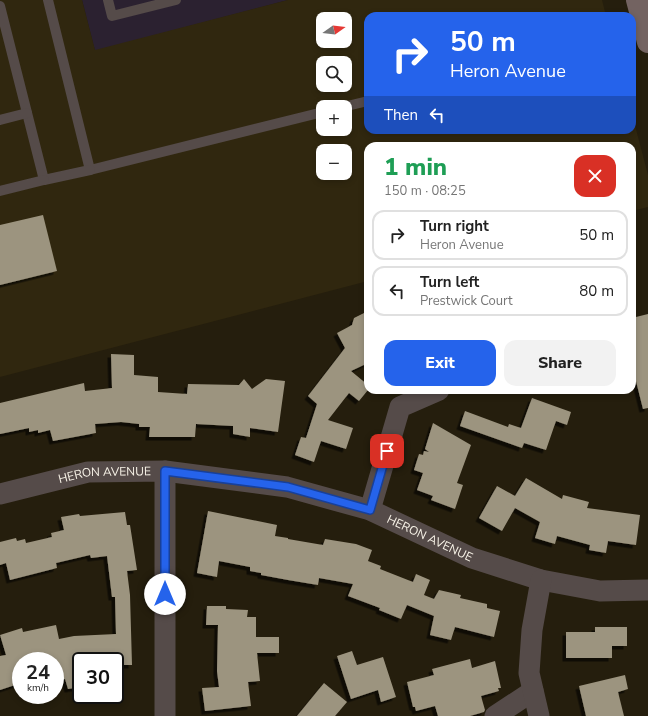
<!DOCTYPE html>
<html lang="en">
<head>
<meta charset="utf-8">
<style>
  body { margin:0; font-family:"Nunito Sans",sans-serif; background:#f2f2f2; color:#222; height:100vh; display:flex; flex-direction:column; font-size:15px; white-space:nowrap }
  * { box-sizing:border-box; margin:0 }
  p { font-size:13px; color:#767676 }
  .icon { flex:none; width:22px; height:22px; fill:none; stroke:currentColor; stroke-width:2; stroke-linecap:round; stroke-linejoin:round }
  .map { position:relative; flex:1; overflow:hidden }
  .drawer { position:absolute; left:364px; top:142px; width:272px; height:252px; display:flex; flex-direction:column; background:#fff; border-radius:12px; box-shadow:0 2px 6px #0003 }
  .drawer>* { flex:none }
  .guide { position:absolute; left:364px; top:12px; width:272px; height:122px; border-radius:12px; box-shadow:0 2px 6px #0003; background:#2563eb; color:#fff; overflow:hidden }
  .needle { width:26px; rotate:76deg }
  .controls { position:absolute; left:316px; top:12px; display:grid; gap:8px }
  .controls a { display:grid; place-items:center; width:36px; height:36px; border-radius:8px; background:#fff; box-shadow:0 2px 6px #0003; font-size:20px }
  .speed { position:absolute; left:12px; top:652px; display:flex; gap:8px; font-size:20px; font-weight:700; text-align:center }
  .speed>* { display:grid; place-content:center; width:52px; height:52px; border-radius:50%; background:#fff; box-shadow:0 2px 6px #0003; line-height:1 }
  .speed small { font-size:10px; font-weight:400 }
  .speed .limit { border:2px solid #111; border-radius:6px; background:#fff; color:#111 }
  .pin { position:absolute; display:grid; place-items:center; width:34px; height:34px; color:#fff; margin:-17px; border-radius:8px; box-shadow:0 2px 6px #0006 }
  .me { position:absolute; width:44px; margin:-22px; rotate:0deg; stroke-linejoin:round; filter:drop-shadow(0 0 3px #0008) }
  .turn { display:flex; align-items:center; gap:14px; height:84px; padding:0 20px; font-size:18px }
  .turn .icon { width:52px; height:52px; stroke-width:2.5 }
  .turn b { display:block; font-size:28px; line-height:34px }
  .then { display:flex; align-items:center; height:38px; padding:0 20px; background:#0003; gap:8px; font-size:15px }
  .round { display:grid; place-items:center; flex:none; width:42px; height:42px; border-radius:12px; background:#f2f2f2 }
  .head { display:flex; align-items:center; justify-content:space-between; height:68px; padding:0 20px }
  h1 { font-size:24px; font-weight:800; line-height:30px; color:#1e9e55 }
  .primary-button { display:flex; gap:8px; margin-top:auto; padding:8px 20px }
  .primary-button a { flex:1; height:46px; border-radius:12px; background:#2563eb; color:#fff; font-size:16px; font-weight:800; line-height:46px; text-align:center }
  .primary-button a+a { background:#f2f2f2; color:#222 }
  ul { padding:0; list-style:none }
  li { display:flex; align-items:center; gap:12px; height:50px; margin:0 8px 6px; padding:0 12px; border:2px solid #e0e0e0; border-radius:12px }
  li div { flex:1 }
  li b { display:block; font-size:15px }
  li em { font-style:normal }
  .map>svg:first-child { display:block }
  .commercial { fill:#2b2130 }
  .built { fill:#30270f; fill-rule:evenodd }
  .building { fill:#9c947f; filter:url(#shadow) }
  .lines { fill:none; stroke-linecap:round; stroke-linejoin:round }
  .lane { stroke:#554b49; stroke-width:10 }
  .street { stroke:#554b49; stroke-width:21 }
  .secondary { stroke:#736361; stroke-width:22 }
  .route-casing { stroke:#184099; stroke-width:10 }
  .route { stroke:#2563eb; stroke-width:7 }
  .labels { text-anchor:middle; stroke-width:4; stroke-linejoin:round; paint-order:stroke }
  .street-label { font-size:12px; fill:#f9f4e9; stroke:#0b0803 }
</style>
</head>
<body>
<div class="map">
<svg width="648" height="716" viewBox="0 0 648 716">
  <defs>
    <filter id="shadow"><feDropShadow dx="-3.5" dy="3.5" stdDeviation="0" flood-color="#0009"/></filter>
  </defs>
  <rect width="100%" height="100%" fill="#251e0d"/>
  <polygon class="commercial" points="82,0 288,0 95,51"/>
  <path class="built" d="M0,0H82L95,50L288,0H602L606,16H368V130H632V114L648,175V207L632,211V146H368V281L0,377ZM323,19H345V41H323ZM323,63H345V85H323ZM323,107H345V129H323ZM323,151H345V173H323Z"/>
  <g class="building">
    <polygon points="43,215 57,271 0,285 0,225"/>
    <polygon points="368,311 368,363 351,371 368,385 368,390 359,401 349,393 328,420 353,428 346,449 321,441 314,462 295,455 301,437 306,438 317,404 308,396 345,348 337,333 352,325 354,318"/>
    <polygon points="648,314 648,408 643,409 632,365 632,318"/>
    <polygon points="111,354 134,355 134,375 158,377 158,392 187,394 188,384 239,385 244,379 252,389 266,379 285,381 278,432 250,428 250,437 233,434 233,426 196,424 195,437 149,437 150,427 139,427 139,424 121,422 95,424 96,433 53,441 50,430 38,433 38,430 29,432 29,428 0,434 0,403 84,383 85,391 112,388"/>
    <polygon points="532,398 571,412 567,425 556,421 546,450 524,443 522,448 460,426 465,411 508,427 509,424 521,428"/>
    <polygon points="433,423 471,445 457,483 463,485 455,509 431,500 433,496 417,490 423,473 414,470 419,454 423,455 424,451 429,452 425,449"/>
    <polygon points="526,478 562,499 563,495 589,502 587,508 640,515 636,545 608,541 606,553 589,550 590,545 557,536 555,544 535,538 540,522 515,508 502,531 479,518 497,486 515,496"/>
    <polygon points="208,511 277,525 275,536 288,538 288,539 323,545 325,539 356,544 372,550 368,561 381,566 380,569 413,582 416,574 430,580 424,595 434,599 439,590 461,595 460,598 487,604 487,608 500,611 494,637 455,627 451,640 430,635 434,616 407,605 401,619 379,610 380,608 348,596 353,584 319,578 318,585 288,580 261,575 261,573 250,571 250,567 219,561 217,577 197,573"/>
    <polygon points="125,512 127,525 130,525 137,570 127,571 130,595 132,665 115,665 115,661 81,661 81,687 68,689 65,679 55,681 55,661 21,661 21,683 0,690 0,656 6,655 0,635 22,628 23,632 56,625 59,639 74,636 116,634 115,597 112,597 107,556 91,558 90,555 56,563 57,568 10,580 6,563 0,565 0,542 16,538 17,541 25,539 26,543 52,537 51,533 64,530 61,517 79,514 80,516"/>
    <polygon points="207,606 226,606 226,609 248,610 247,617 256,617 256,637 279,637 279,653 257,653 260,681 248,682 251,706 205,711 202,688 219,687 217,671 218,625 206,625"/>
    <polygon points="595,627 627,627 627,646 612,646 612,658 566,658 566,632 595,632"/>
    <polygon points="352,651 357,665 383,657 396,697 381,702 378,690 351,699 337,656"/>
    <polygon points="470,659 472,668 495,661 501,688 498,688 499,691 481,696 485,710 484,712 470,716 438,716 435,706 416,711 415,707 413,707 407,682 434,675 432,669"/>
    <polygon points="625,675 628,689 618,692 624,716 586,716 579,686"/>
    <polygon points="324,683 347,702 335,716 297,716"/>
  </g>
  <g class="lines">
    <g class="lane">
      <polyline points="48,0 90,170 323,112"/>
      <polyline points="108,0 112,16 176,0"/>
      <polyline points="0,6 44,180 90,170"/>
      <polyline points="343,107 368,101"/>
      <polyline points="0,120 27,113"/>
      <polyline points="0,191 44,180"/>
    </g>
    <g class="street">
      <polyline points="165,471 165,716"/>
      <path id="s1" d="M0,494L88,472L165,471L287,487L370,510L472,558L541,580L600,591L648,590"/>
      <polyline points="370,510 400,407 439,390"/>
      <polyline points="495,716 533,691"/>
      <polyline points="539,716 529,673 532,630 541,580"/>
    </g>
    <polyline class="secondary" points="637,0 648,42"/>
  </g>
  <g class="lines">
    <defs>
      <polyline id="route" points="165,594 165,471 288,487 370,510 387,451"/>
    </defs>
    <use href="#route" class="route-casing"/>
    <use href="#route" class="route"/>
  </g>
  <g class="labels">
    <g class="street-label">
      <text dy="4" stroke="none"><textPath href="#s1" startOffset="107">HERON AVENUE</textPath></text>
      <text dy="4" stroke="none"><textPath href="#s1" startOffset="443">HERON AVENUE</textPath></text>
    </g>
  </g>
</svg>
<div class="controls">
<a><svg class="needle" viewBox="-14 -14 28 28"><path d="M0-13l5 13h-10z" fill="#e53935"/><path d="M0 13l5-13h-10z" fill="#767676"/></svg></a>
<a><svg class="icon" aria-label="search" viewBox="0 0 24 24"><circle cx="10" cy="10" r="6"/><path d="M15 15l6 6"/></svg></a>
<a>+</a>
<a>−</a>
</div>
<div class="speed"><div>24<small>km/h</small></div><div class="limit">30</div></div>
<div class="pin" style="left:387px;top:451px;background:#d93025"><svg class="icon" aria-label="arrive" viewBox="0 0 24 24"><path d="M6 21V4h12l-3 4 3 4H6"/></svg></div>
<svg class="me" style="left:165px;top:594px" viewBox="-20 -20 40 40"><circle r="19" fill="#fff"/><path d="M0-13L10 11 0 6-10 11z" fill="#2563eb"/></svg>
<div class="guide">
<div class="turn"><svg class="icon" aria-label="right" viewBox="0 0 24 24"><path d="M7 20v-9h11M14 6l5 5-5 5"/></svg><div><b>50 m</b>Heron Avenue</div></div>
<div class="then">Then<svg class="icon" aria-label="left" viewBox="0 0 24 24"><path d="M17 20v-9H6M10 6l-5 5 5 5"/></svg></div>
</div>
<section class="drawer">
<div class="head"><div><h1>1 min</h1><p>150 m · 08:25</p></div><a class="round" style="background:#d93025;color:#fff"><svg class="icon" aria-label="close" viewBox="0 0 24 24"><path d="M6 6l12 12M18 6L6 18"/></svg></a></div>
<ul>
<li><svg class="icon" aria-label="right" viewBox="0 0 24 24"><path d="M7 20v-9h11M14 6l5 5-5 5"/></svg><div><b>Turn right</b><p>Heron Avenue</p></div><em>50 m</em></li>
<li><svg class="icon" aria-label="left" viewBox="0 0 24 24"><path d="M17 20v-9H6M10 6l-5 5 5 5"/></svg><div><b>Turn left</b><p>Prestwick Court</p></div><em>80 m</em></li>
</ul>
<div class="primary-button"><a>Exit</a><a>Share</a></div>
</section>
</div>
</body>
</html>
